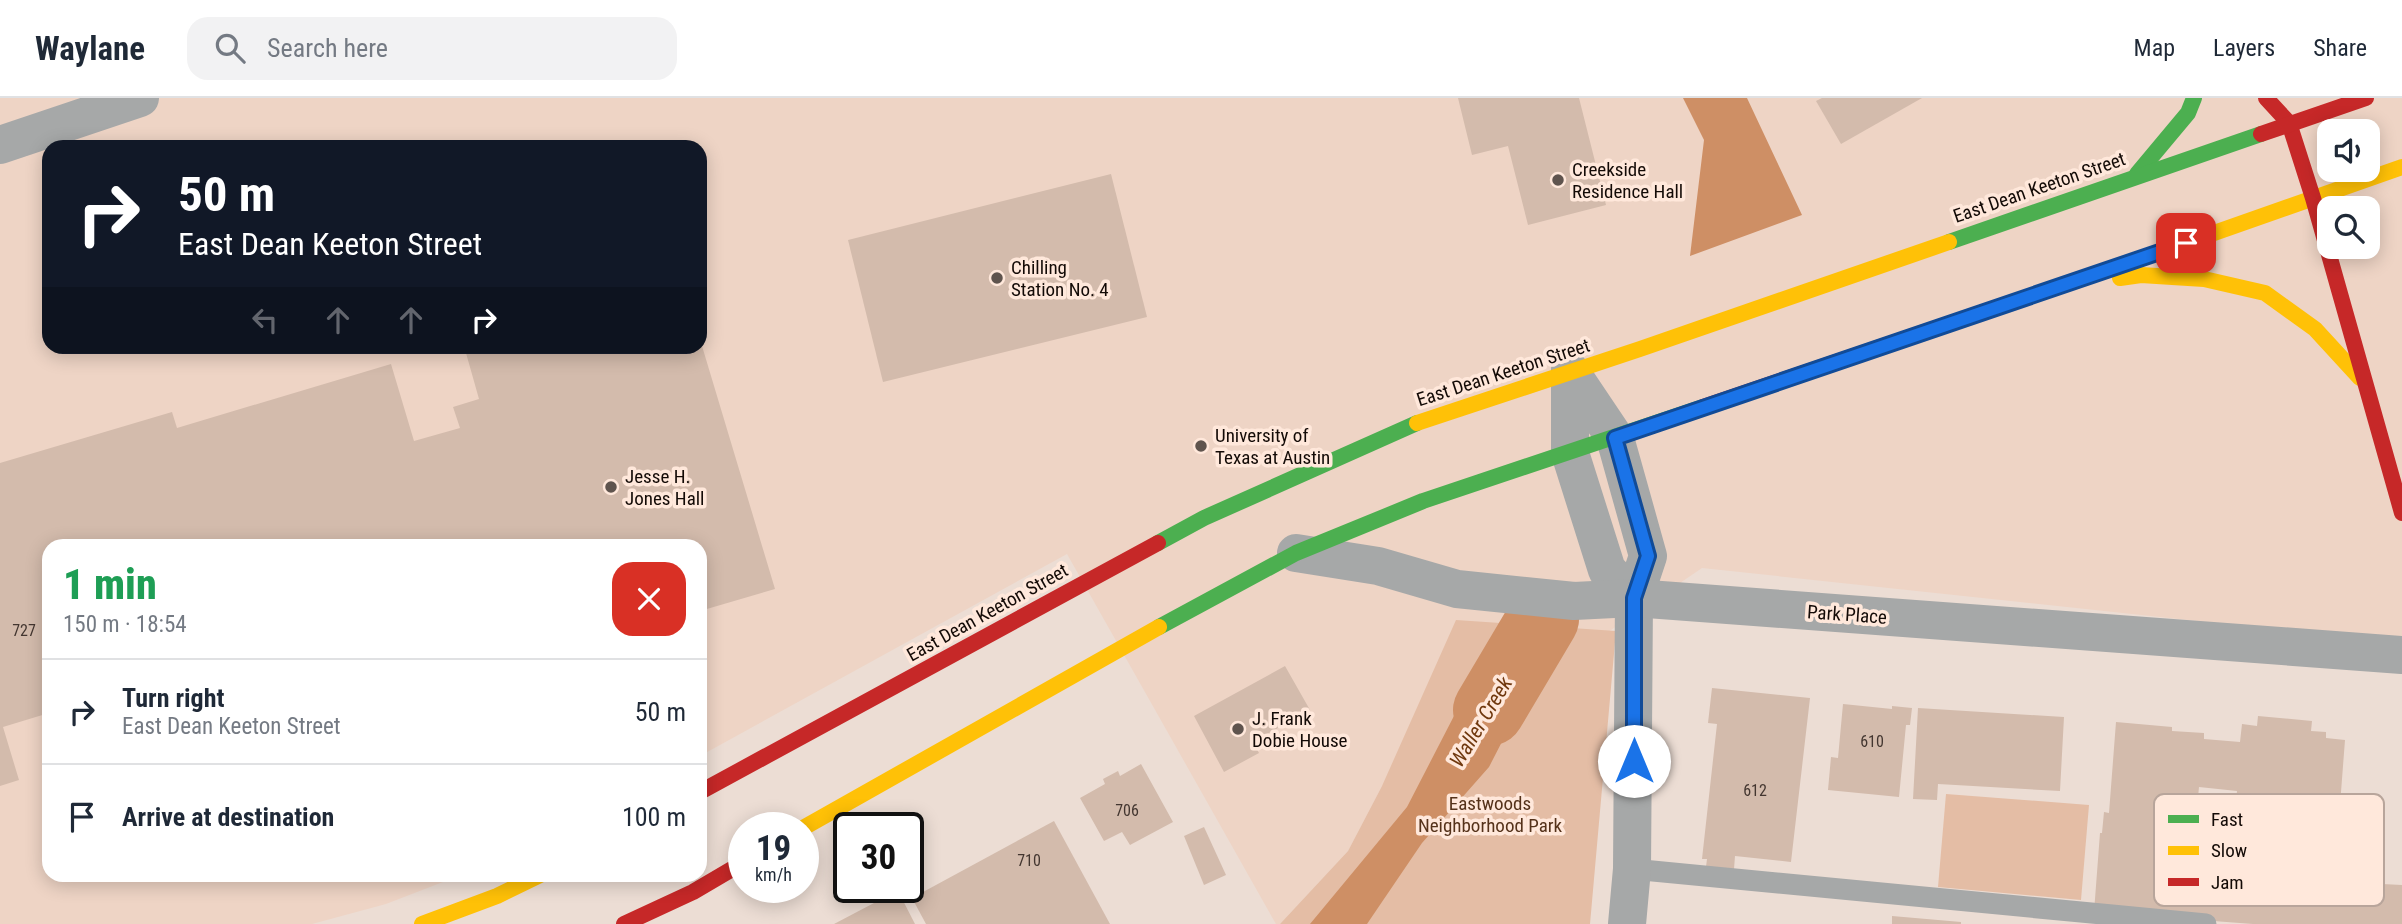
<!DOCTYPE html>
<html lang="en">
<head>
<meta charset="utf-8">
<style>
  body { margin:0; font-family:"Roboto Condensed",sans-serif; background:#f2f2f3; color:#1f2937; height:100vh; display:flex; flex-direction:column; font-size:26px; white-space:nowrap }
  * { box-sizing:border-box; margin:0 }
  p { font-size:23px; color:#747a83 }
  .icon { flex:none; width:38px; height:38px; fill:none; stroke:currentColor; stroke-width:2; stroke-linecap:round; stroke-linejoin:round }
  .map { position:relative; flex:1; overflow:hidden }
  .panel { position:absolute; left:42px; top:441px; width:665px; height:343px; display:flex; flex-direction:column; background:#fff; border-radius:21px; box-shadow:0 4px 18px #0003 }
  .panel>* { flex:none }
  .hud { position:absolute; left:42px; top:42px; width:665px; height:214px; border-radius:21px; box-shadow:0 4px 18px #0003; background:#111827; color:#fff; overflow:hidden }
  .controls { position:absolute; left:2317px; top:21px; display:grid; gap:14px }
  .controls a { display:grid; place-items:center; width:63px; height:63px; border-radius:14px; background:#fff; box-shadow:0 4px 18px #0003; font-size:35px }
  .speed { position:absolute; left:728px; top:714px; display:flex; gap:14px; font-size:35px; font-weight:700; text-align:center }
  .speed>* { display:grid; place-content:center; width:91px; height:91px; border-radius:50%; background:#fff; box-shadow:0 4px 18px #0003; line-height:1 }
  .speed small { font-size:18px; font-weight:400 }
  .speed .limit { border:4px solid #111; border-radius:10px; background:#fff; color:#111 }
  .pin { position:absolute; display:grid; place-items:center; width:60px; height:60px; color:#fff; margin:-30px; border-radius:14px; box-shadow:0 4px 10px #0006 }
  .me { position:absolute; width:77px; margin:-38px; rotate:0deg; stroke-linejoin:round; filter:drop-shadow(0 0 5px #0008) }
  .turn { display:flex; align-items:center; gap:24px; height:147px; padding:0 21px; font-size:32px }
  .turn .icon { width:91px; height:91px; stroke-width:2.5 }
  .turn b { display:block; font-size:49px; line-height:60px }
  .lanes { display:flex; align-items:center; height:66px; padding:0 21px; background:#0003; justify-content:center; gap:35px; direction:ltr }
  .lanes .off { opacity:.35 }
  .round { display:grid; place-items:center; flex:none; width:74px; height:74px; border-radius:21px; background:#f2f2f3 }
  .headline { display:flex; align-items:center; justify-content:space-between; height:119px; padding:0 21px }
  h1 { font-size:42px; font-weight:800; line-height:52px; color:#1e9e55 }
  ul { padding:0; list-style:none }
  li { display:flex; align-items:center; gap:21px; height:105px; padding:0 21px; border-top:2px solid #e0e1e3 }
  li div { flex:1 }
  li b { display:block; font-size:26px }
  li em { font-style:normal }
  header { display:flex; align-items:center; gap:42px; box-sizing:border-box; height:98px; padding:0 35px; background:#fff; border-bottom:2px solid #e0e1e3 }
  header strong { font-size:33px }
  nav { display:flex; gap:38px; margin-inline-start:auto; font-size:24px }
  .search { width:490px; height:63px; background:#f2f2f3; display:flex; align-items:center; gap:18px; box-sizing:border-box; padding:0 24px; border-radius:21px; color:#747a83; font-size:26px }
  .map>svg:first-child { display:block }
  .built { fill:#eed4c5; fill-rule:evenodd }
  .green { fill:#e4bda5 }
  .water { fill:#ce8f65 }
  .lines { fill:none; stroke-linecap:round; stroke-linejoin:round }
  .river { stroke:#ce8f65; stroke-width:72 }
  .building { fill:#d3bbac; fill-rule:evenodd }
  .lane { stroke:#a6a8a8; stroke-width:21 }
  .street { stroke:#a6a8a8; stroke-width:38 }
  .fast { stroke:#4caf50; stroke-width:16 }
  .slow { stroke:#ffc107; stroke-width:16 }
  .jam { stroke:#c62828; stroke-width:16 }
  .route-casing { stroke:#114b97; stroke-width:18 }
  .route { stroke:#1a73e8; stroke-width:12 }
  .poi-dot { fill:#5f544e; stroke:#ffe8db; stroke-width:2.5 }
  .labels { text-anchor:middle; stroke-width:7; stroke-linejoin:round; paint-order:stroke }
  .number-label { font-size:16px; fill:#433630 }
  .poi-label { font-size:19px; fill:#130a06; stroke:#ffe8db; text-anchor:start }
  .street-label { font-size:19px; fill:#130a06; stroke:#ffe8db }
  .park-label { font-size:19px; fill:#55321a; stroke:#ffe8db }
  .water-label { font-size:21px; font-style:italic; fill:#70380e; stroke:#ffe8db }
  .key { fill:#ffe8db; stroke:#b8a59b; stroke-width:2 }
  .key-label { font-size:19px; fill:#130a06 }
</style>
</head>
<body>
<header>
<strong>Waylane</strong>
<div class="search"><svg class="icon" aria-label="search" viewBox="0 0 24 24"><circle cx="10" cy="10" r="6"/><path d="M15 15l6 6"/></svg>Search here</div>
<nav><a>Map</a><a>Layers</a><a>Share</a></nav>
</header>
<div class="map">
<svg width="2402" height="826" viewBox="0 0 2402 826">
  <rect width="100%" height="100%" fill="#ecddd4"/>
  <path class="built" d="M0,0H2402V545L1702,470L1382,688L1348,753L1280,826H1276L1067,456L700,658V448H49V777H461L386,806L312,826H0ZM2329,33H2368V72H2329ZM49,49H700V248H49ZM2329,110H2368V149H2329Z"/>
  <g class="green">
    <polygon points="1456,522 1616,533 1590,826 1280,826 1348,753 1382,688"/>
    <polygon points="1946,696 2089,707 2081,802 1938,789"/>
  </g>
  <g class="water">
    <polygon points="1683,0 1747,0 1802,117 1690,158 1704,42"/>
    <polygon points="1502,525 1561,529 1489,669 1422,745 1367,826 1310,826 1407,709"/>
  </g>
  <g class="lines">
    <polyline class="river" points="1489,612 1543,521"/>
  </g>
  <g class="building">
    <polygon points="1458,0 1579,0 1606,107 1528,127 1508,48 1472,57"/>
    <polygon points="1822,0 1922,0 1841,46 1816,3"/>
    <polygon points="1111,76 1147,219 883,284 848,142"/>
    <polygon points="464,248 702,248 775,491 700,513 700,448 49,448 49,615 3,629 19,682 0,688 0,365 172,314 177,330 391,266 414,343 460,330 453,309 479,301"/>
    <polygon points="1285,568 1310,612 1253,644 1259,655 1224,674 1194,618"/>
    <polygon points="1712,590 1810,600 1791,764 1735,758 1734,771 1706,769 1707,761 1702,761 1717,626 1708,625"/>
    <polygon points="1843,606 1892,611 1892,608 1912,610 1910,627 1906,627 1899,699 1828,692 1831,659 1838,660"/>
    <polygon points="1918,610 2064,619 2060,693 1938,686 1937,702 1913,701"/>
    <path d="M2258,618L2312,623L2311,633L2326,634V640L2345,642L2338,733L2371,735L2369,760L2384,762L2382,786L2402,787V826H2253L2094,814L2100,735H2102L2104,714L2109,715L2116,624L2172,629V633L2204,635V641L2240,644L2242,626L2257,628ZM2199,689L2237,693L2234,724L2196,720Z"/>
    <polygon points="1141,666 1173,724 1130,747 1122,734 1104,743 1080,700 1105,686 1103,681 1118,673 1120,678"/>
    <polygon points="1054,723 1110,826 926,826 912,800"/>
    <polygon points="1204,729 1226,777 1204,787 1184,738"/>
    <polygon points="889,789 896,789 915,826 834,826 874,805 871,799"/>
    <polygon points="1892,818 1961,824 1961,826 1892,826"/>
  </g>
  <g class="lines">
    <polyline class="lane" points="1632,771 2206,826"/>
    <g class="street">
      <polyline points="0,47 140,0"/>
      <polyline points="1570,273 1615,340 1648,458 1634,500 1632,771 1627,826"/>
      <polyline points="1570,273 1570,355 1607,472 1634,500"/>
      <polyline points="1296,455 1378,468 1457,491 1574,503 1634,500 2402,557"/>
    </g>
    <g class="fast">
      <polyline points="2137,76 2188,15 2194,0"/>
      <polyline points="1949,144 2261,36"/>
      <polyline points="1158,445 1204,420 1417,325"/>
      <polyline points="1159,529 1296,455 1423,403 1703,309"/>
    </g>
    <g class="slow">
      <polyline points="2143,160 2402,69"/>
      <polyline points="2120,180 2141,177 2204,181 2265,195 2315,231 2360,280"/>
      <polyline points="1417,325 1640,251 1949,144"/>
      <polyline points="803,730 1159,529"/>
      <polyline points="422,826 497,798 540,777"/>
    </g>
    <g class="jam">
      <polyline points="2266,0 2289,25 2313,100 2402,415"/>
      <polyline points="2261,36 2366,0"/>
      <polyline points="1703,309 2143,160"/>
      <polyline points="700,694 1158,445"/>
      <polyline points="624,826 693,794 744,764"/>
    </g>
  </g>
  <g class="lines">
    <defs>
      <polyline id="route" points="1634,663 1634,500 1648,458 1615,340 2186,145"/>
    </defs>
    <use href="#route" class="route-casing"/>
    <use href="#route" class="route"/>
  </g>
  <g class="poi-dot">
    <circle cx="1558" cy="82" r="7"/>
    <circle cx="997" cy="180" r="7"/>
    <circle cx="1201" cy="348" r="7"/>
    <circle cx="611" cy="389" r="7"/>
    <circle cx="1238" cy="631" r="7"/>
  </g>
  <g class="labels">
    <g class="number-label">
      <text x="24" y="538">727</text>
      <text x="1872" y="649">610</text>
      <text x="1755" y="698">612</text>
      <text x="1127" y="718">706</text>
      <text x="1029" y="768">710</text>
    </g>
    <g class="poi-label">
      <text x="1572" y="78">Creekside<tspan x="1572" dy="22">Residence Hall</tspan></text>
      <text x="1011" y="176">Chilling<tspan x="1011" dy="22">Station No. 4</tspan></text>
      <text x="1215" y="344">University of<tspan x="1215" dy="22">Texas at Austin</tspan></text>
      <text x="625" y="385">Jesse H.<tspan x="625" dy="22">Jones Hall</tspan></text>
      <text x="1252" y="627">J. Frank<tspan x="1252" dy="22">Dobie House</tspan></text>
    </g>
    <g class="street-label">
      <text transform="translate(2039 89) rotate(-19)" y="7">East Dean Keeton Street</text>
      <text transform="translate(1503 274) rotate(-18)" y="7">East Dean Keeton Street</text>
      <text transform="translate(987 514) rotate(-29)" y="7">East Dean Keeton Street</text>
      <text transform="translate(1847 516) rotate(4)" y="7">Park Place</text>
    </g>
    <g class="park-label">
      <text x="1490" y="712">Eastwoods<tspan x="1490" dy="22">Neighborhood Park</tspan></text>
    </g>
    <g class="water-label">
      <text transform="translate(1481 624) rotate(-59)" y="7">Waller Creek</text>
    </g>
  </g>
  <rect x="2154" y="696" width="230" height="112" rx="10" class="key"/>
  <rect x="2168" y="717" width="31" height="8" fill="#4caf50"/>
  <rect x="2168" y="748" width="31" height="9" fill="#ffc107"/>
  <rect x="2168" y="780" width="31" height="8" fill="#c62828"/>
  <g class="key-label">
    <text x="2211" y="728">Fast</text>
    <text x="2211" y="759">Slow</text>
    <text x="2211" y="791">Jam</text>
  </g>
</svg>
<div class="controls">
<a><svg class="icon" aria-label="sound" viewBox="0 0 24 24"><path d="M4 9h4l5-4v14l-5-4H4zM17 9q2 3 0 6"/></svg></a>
<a><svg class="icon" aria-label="search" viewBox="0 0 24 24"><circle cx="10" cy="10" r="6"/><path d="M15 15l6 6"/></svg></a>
</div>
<div class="speed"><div>19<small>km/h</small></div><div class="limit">30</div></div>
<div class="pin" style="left:2186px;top:145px;background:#d93025"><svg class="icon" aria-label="arrive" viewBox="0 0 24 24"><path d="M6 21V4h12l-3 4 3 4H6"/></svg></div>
<svg class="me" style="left:1634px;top:663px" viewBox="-20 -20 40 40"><circle r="19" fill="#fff"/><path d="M0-13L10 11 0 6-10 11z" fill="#1a73e8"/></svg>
<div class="hud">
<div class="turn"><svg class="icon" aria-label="right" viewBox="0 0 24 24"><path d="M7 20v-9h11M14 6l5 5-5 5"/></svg><div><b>50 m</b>East Dean Keeton Street</div></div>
<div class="lanes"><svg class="icon off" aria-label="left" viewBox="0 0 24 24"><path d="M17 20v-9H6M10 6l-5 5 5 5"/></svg><svg class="icon off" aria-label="ahead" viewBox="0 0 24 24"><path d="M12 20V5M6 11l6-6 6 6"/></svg><svg class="icon off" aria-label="ahead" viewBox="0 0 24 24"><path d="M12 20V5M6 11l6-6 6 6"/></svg><svg class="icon" aria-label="right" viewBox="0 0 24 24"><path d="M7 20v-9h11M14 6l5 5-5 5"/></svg></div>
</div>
<section class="panel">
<div class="headline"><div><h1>1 min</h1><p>150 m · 18:54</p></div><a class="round" style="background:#d93025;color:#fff"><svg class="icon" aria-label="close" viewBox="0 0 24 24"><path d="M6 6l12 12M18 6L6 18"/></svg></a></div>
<ul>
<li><svg class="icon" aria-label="right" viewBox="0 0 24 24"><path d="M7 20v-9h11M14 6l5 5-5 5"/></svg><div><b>Turn right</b><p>East Dean Keeton Street</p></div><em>50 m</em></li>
<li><svg class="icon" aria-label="arrive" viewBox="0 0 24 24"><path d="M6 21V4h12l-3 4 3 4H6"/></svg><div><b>Arrive at destination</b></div><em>100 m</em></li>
</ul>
</section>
</div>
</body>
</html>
